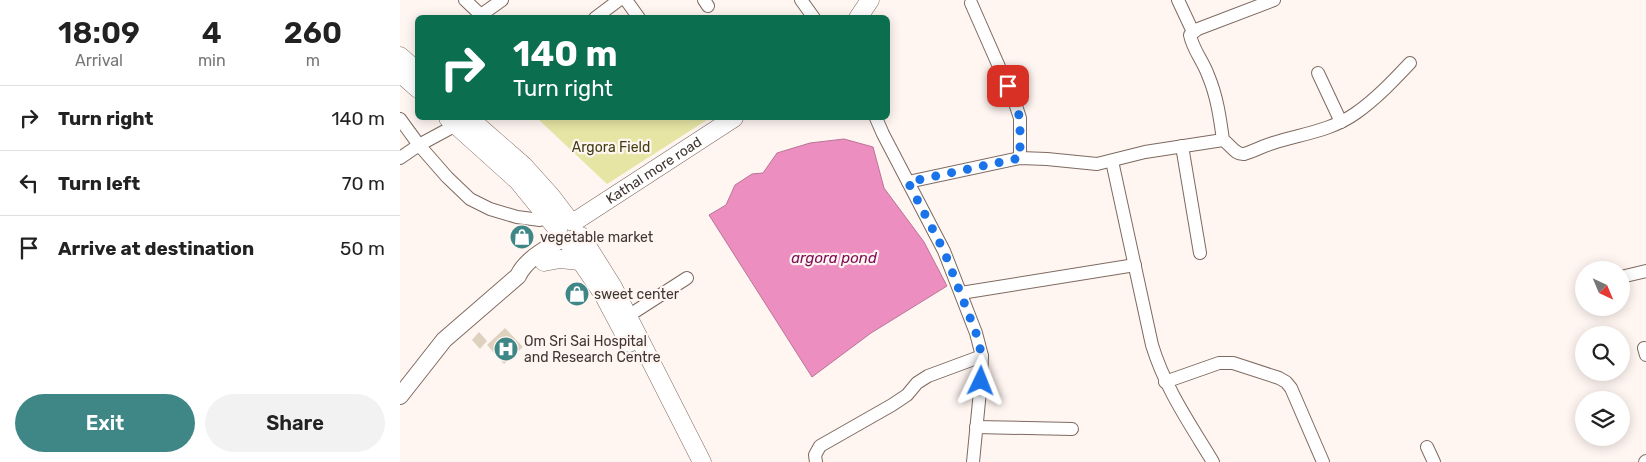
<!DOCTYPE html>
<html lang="en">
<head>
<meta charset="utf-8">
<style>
  body { margin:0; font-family:Rubik,sans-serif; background:#f2f2f2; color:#222; height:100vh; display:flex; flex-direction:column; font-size:19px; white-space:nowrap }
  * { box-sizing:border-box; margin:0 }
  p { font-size:16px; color:#767676 }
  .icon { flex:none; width:28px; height:28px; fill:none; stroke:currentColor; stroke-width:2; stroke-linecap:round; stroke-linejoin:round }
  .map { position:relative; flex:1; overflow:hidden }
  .details { display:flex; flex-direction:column; background:#fff; width:400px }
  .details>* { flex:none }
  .top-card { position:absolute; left:15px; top:15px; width:475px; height:105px; border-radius:8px; box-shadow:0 2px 12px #0003; background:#0b6e4f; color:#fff; overflow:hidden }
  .needle { width:32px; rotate:136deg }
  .fabs { position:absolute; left:1175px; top:261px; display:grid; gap:10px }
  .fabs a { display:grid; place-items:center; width:55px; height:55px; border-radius:50%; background:#fff; box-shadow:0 2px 12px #0003; font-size:25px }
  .pin { position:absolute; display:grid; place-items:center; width:42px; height:42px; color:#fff; margin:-21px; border-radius:10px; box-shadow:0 2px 8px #0006 }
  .me { position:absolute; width:55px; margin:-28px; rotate:2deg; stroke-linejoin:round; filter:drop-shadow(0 0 4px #0008) }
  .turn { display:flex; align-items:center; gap:18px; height:105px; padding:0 15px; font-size:22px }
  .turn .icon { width:65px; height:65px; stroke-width:2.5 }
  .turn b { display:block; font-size:35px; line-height:42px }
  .eta { display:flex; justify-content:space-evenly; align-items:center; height:85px; text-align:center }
  .eta b { font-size:30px; font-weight:600; line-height:35px }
  .cta { display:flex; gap:10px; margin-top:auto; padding:10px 15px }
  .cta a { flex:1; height:58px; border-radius:30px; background:#3f8787; color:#fff; font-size:20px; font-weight:600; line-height:58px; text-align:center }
  .cta a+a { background:#f2f2f2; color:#222 }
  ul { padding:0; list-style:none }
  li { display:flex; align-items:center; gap:15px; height:65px; padding:0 15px; border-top:1px solid #e0e0e0 }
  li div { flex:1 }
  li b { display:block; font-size:19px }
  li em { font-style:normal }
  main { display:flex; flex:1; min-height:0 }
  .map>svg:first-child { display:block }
  .green { fill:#e7e5a4 }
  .water { fill:#ed8ec0; stroke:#b97496 }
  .building { fill:#ded1be }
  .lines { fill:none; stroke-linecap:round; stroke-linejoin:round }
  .minor-casing { stroke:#7e6a60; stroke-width:14 }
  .tertiary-casing { stroke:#7e6a60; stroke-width:18 }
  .secondary-casing { stroke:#7e6a60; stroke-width:19 }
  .minor { stroke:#fff; stroke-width:12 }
  .tertiary { stroke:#fff; stroke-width:16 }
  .secondary { stroke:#fff; stroke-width:18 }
  .route { stroke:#1a73e8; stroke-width:9; stroke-dasharray:0 16.2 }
  .labels { text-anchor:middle; stroke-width:4.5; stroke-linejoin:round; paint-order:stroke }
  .park-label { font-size:14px; fill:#403e11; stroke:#fff5f1 }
  .street-label { font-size:14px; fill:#403733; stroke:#fff5f1 }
  .poi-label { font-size:14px; fill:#403733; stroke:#fff5f1; text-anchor:start }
  .water-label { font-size:15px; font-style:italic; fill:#7f0c56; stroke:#fff5f1 }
</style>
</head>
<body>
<main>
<section class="details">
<div class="eta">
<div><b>18:09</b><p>Arrival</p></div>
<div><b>4</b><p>min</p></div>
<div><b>260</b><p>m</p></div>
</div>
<ul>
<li><svg class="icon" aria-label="right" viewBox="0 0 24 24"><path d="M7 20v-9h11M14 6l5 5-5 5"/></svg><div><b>Turn right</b></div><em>140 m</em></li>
<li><svg class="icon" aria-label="left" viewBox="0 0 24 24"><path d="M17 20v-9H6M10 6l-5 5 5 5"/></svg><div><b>Turn left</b></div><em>70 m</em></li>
<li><svg class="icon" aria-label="arrive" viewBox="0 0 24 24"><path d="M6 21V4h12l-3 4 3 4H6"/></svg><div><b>Arrive at destination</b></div><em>50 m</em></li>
</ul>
<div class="cta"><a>Exit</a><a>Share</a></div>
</section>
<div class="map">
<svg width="1246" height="462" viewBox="0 0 1246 462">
  <rect width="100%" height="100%" fill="#fff5f1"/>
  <polygon class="green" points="137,118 310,118 207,184"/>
  <polygon class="water" points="444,139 473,147 484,188 524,242 547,286 471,333 412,377 309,215 326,205 335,185 352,174 363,173 377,153 410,143"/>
  <g class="building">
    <polygon points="105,328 123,347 104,364 87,345"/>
    <polygon points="79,332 87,341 80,349 72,340"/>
  </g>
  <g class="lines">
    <defs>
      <g id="minor">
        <polyline points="65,0 84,18"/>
        <polyline points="226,0 239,18"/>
        <polyline points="304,0 308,6"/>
        <polyline points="401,0 414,18"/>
        <polyline points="778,0 793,32"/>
        <polyline points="571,3 615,103 620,118 620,158"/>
        <polyline points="81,15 102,0"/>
        <polyline points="195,18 219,0"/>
        <polyline points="918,73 941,122"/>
        <polyline points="476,118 483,134 544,251 576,333 582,356 581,381 573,462"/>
        <polyline points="0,119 19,145 47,177 70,199 90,209 117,217 140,220 148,216"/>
        <path d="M823,140C820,118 817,96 808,75C803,61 793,50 790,35L798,29L874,0"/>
        <polyline points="782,146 800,253"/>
        <polyline points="0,158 19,145 56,125"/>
        <path d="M712,161L752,345C765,388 790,424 813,462"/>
        <path d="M508,182L620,158L647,159L697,164L745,152L823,140C830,144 835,155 844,154C854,151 863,146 873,143C901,134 931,131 956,113C976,99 993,81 1010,63"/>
        <polyline points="1221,277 1246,271"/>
        <polyline points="561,293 735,265"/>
        <polyline points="228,316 287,278"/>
        <polyline points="1244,348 1246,355"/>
        <polyline points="765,382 819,363 833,363 879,378 886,382 891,388 923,462"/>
        <polyline points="576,427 672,429"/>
        <polyline points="1027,447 1034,462"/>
        <polyline points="416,462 415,455 420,446 492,405 507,395 517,383 528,376 582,356"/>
        <polyline points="1245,462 1246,461"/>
      </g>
      <path id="tertiary" d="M0,396L44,340L118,276C126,259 145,250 160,240"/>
      <g id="secondary">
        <polyline points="458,18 470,0"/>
        <polyline points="0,56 18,72"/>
        <polyline points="0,73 18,89"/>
        <polyline points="48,118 118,181 158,230"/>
        <polyline points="69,118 124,166 151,196 170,221"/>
        <path id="s1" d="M174,222L334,118"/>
        <polyline points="181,236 213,287 302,462"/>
        <polyline points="169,244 203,294 229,343"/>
        <polyline points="144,262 160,259 180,261"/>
      </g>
    </defs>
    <use href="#minor" class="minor-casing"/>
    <use href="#tertiary" class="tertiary-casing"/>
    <use href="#secondary" class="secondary-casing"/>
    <use href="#minor" class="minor"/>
    <use href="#tertiary" class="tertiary"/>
    <use href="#secondary" class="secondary"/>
  </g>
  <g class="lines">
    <polyline class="route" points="581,381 582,356 576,333 544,251 508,182 620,158 620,118 608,86"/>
  </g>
  <defs>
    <symbol id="shop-disc" viewBox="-11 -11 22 22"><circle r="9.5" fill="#3f8787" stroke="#fff5f1"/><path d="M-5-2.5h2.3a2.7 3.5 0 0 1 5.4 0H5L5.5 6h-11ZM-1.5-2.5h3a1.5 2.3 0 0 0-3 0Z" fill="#fff"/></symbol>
    <symbol id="hospital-disc" viewBox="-11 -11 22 22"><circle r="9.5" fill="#3f8787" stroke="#fff5f1"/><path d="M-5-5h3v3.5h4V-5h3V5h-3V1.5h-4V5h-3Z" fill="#fff"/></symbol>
  </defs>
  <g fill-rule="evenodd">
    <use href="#shop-disc" x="108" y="223" width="28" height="28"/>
    <use href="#shop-disc" x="163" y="280" width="28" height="28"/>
    <use href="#hospital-disc" x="92" y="335" width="28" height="28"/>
  </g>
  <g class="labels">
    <g class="park-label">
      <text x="211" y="152">Argora Field</text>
    </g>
    <g class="street-label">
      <text dy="5" stroke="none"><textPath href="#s1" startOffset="95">Kathal more road</textPath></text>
    </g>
    <g class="poi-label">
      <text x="140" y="242">vegetable market</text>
      <text x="194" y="299">sweet center</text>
      <text x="124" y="346">Om Sri Sai Hospital<tspan x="124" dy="16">and Research Centre</tspan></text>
    </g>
    <g class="water-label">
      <text x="434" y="263">argora pond</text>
    </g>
  </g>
</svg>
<div class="fabs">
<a><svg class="needle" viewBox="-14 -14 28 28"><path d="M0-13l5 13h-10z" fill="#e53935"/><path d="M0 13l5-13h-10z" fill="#767676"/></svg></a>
<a><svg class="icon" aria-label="search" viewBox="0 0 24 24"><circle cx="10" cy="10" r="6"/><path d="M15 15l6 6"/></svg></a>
<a><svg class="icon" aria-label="layers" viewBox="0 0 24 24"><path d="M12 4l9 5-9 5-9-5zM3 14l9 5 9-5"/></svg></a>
</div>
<div class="pin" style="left:608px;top:86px;background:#d93025"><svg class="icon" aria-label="arrive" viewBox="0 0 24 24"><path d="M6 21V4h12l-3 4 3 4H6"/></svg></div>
<svg class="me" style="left:581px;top:381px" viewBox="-20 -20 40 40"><path d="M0-17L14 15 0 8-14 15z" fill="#1a73e8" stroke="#fff" stroke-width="4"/></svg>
<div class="top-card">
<div class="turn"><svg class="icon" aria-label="right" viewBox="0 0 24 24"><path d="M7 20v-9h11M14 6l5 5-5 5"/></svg><div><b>140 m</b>Turn right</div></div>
</div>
</div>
</main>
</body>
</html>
